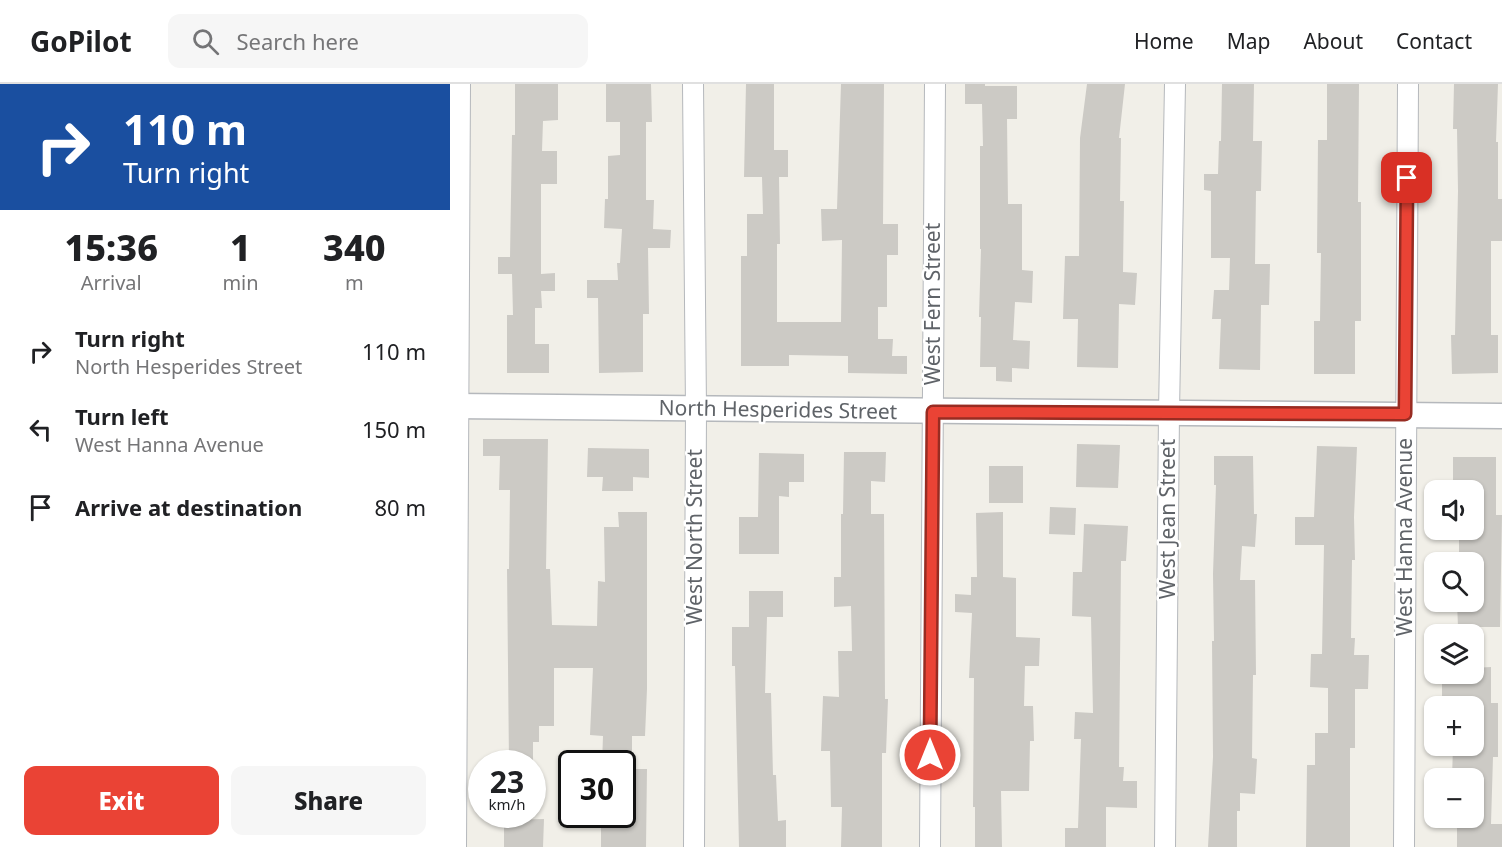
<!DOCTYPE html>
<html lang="en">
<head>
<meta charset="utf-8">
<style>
  body { margin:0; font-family:"Noto Sans",sans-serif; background:#f6f6f6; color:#202124; height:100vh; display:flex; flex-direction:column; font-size:22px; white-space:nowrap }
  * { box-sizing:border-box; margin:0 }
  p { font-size:20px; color:#757577 }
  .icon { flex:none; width:33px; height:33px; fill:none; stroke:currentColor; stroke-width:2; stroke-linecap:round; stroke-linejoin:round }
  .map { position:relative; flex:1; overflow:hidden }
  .details { display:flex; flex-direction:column; background:#fff; width:450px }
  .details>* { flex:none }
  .hud { background:#1a4fa0; color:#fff; overflow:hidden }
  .tools { position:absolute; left:974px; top:396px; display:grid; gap:12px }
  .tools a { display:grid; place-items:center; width:60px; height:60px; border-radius:12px; background:#fff; box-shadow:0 2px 4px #0004; font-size:30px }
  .speed { position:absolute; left:18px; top:666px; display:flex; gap:12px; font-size:30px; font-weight:700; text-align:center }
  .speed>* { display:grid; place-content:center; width:78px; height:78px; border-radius:50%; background:#fff; box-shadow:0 2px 4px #0004; line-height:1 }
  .speed small { font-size:15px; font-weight:400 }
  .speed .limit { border:3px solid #111; border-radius:9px; background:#fff; color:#111 }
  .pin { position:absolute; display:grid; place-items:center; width:51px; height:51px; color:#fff; margin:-26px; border-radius:12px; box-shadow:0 3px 9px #0006 }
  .me { position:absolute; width:66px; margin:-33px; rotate:0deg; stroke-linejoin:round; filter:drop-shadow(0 0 4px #0008) }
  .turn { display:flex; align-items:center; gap:21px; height:126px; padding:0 24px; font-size:27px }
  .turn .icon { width:78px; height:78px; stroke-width:2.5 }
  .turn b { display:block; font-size:42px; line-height:51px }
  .eta { display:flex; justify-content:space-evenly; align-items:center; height:102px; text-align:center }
  .eta b { font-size:36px; font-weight:800; line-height:42px }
  .button { display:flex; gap:12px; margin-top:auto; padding:12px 24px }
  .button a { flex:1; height:69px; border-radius:12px; background:#ea4335; color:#fff; font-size:24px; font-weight:800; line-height:69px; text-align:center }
  .button a+a { background:#f6f6f6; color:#202124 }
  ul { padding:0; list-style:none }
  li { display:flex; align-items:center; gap:18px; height:78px; padding:0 24px }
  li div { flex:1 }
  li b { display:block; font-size:22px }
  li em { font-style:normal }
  header { display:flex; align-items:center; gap:36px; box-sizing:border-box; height:84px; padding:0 30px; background:#fff; border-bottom:2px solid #e0e0e0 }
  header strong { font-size:28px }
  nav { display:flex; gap:33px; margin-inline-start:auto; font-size:21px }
  .search { width:420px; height:54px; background:#f6f6f6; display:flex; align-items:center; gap:15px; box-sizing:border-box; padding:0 21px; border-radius:12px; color:#757577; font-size:22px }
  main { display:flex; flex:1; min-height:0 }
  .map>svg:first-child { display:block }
  .building { fill:#cccac5 }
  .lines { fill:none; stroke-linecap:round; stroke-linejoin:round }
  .minor-casing { stroke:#b5b8bc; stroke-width:22 }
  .tertiary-casing { stroke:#b5b8bc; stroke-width:27 }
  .minor { stroke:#fff; stroke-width:20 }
  .tertiary { stroke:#fff; stroke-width:24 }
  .route-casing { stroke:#982c22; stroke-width:15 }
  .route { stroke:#ea4335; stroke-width:10 }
  .labels { text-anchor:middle; stroke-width:5; stroke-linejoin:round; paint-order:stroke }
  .street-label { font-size:21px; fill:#5f6368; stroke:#fff }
</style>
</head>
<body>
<header>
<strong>GoPilot</strong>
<div class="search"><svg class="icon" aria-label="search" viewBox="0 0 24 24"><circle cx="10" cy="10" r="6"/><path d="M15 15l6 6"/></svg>Search here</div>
<nav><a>Home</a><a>Map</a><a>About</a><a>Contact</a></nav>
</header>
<main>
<section class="details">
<div class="hud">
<div class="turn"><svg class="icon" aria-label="right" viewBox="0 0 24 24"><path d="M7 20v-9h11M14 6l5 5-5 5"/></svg><div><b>110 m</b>Turn right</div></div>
</div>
<div class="eta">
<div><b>15:36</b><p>Arrival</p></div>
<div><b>1</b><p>min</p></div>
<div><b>340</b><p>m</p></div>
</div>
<ul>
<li><svg class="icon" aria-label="right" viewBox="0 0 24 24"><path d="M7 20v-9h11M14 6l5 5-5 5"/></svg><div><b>Turn right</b><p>North Hesperides Street</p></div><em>110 m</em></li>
<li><svg class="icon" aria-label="left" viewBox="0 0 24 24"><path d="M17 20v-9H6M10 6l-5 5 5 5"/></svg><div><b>Turn left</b><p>West Hanna Avenue</p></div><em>150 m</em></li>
<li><svg class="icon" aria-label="arrive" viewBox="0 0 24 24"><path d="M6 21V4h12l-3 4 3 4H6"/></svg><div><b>Arrive at destination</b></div><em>80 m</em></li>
</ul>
<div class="button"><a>Exit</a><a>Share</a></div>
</section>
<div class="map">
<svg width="1052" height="763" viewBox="0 0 1052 763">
  <rect width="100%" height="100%" fill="#f1efe8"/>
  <g class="building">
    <polygon points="65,0 108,0 108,36 93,37 92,67 107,67 107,100 91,100 91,190 105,189 105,207 91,207 92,224 85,224 85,260 99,260 99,289 57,289 57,231 63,231 62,190 48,190 48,173 60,173 62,51 65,51"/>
    <polygon points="156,0 201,0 202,38 196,38 196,116 204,116 203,145 221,146 220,164 198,164 199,230 193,230 193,288 149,289 148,214 137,214 137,196 168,196 167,179 170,179 172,145 154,144 155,115 158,115 158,72 170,71 170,38 156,38"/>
    <polygon points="296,0 324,0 324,66 338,66 338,93 329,93 330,160 327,160 327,238 391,238 392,156 372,157 371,125 387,125 391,0 434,0 433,140 448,140 448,171 437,171 437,223 428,223 428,255 443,255 442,272 457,272 457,290 398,289 398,272 339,271 339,282 291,282 291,172 297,172 297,130 313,130 312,93 294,93"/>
    <polygon points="515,0 535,0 535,2 567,2 567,35 557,35 558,120 572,120 572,186 583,187 582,219 565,218 563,256 580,257 579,285 562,284 562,298 546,297 546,283 530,283 531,233 529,233 531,165 530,165 530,62 533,62 532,20 515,20"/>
    <polygon points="637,0 675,0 669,54 671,54 670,117 674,117 673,188 687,189 685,221 669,220 668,284 627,283 628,235 613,235 615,172 629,172 630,54"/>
    <polygon points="772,0 804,0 803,57 812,57 811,107 806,107 805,180 820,180 819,221 811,221 810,286 769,285 771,235 762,235 764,206 779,206 780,174 761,174 761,107 754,106 754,90 768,90 769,57 771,57"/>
    <polygon points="877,0 909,0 908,118 911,118 911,237 905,237 905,290 864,290 864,237 870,237 871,169 867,169 868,56 877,56"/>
    <polygon points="1004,0 1048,0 1046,58 1048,58 1048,115 1052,115 1052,157 1041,157 1041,251 1048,251 1048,289 1002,290 1001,251 1005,251 1008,107 1007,45 1003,45"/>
    <polygon points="33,355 98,355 96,485 100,485 102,541 147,542 148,497 155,498 154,443 169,443 168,428 197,428 197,605 195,652 182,652 182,680 152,680 153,652 140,651 143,584 104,584 104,642 89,642 89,658 83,658 83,680 59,680 57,485 59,485 60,406 49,406 50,372 33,372"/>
    <polygon points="627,360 670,361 668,404 626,403"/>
    <polygon points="867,362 907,363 904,433 905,476 902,476 901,554 905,554 904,571 919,571 918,605 905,605 905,664 900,664 900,763 856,763 857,681 865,681 865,649 878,649 878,604 860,603 861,570 872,570 874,461 845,461 845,433 864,433"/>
    <polygon points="138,364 199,365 199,394 183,393 183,407 152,407 153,393 137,393"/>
    <polygon points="394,368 436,368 435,398 421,397 421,430 434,430 435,615 438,615 436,669 432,669 432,763 391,763 392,723 381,723 380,667 371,667 373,612 389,613 388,567 402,567 401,522 384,523 384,493 391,493 391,430 393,430"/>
    <polygon points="309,369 354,370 354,398 339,398 339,413 329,412 329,470 289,470 289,433 308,433"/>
    <polygon points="764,372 803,372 804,430 807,430 805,463 792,462 790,496 805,496 806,591 803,591 802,674 807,675 805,710 790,709 790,727 787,727 787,763 758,763 763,673 762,557 764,557 763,490 766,401 764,401"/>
    <polygon points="1003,373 1046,373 1046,431 1052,431 1050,543 1008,543 1007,518 1023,518 1023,478 1009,478 1009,446 1023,446 1023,406 1003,406"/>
    <rect x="539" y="382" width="34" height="37"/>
    <polygon points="600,423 626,424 625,451 599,450"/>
    <polygon points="553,428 553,493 566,494 566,553 590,554 589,582 575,582 574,622 583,622 584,657 580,657 579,707 551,707 552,763 525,763 525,723 523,723 524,594 519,594 522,529 505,528 505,510 521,511 521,493 527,493 526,429"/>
    <polygon points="634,440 678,442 676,477 671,477 669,683 674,683 673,697 687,697 687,724 656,723 656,763 615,763 615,744 628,744 631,655 624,655 625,628 643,629 641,533 622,532 623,488 632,488"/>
    <polygon points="299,507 333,507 333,533 317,533 315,609 321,609 323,691 326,691 328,737 336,736 336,763 289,763 285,582 282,582 282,543 299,543"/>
    <polygon points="1041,583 1041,619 1048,619 1048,673 1043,673 1041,740 1052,740 1052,763 1007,763 1007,740 1023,740 1023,694 1002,694 1003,662 1023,662 1023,622 1001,622 1001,612 992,612 992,590 1023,590 1023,584"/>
    <polygon points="172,685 197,685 196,763 151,763 151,743 172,744"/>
    <polygon points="94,735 93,763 54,763 54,736"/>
  </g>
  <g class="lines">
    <defs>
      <g id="minor">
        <polyline points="243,0 246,325 244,763"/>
        <polyline points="6,763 10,0"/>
        <polyline points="480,763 485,0"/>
        <polyline points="715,763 719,328 725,0"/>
        <polyline points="954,763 958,0"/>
      </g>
      <polyline id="tertiary" points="0,322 1052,332"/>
    </defs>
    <use href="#minor" class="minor-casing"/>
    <use href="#tertiary" class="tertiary-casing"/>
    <use href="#minor" class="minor"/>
    <use href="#tertiary" class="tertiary"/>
  </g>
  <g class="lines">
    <defs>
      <polyline id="route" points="480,671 483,328 955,330 957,94"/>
    </defs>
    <use href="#route" class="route-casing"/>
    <use href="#route" class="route"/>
  </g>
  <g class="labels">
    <g class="street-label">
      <text transform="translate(483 220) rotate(-90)" y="7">West Fern Street</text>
      <text transform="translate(328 326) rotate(1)" y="7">North Hesperides Street</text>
      <text transform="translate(718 435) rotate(-90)" y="7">West Jean Street</text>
      <text transform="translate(245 453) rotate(-90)" y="7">West North Street</text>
      <text transform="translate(955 453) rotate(-90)" y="7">West Hanna Avenue</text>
    </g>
  </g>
</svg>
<div class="tools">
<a><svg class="icon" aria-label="sound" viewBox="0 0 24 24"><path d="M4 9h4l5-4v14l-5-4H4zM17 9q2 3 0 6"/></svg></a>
<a><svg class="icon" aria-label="search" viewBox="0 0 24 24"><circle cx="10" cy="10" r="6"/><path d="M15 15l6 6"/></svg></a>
<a><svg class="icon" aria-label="layers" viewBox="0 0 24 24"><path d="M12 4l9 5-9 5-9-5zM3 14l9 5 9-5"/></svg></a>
<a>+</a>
<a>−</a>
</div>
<div class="speed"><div>23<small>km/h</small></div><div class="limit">30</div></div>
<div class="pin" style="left:957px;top:94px;background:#d93025"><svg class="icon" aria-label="arrive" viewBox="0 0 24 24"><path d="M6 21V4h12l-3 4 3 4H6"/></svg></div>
<svg class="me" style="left:480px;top:671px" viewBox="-20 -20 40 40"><circle r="17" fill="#ea4335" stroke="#fff" stroke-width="3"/><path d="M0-11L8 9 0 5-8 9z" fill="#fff"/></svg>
</div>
</main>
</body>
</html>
